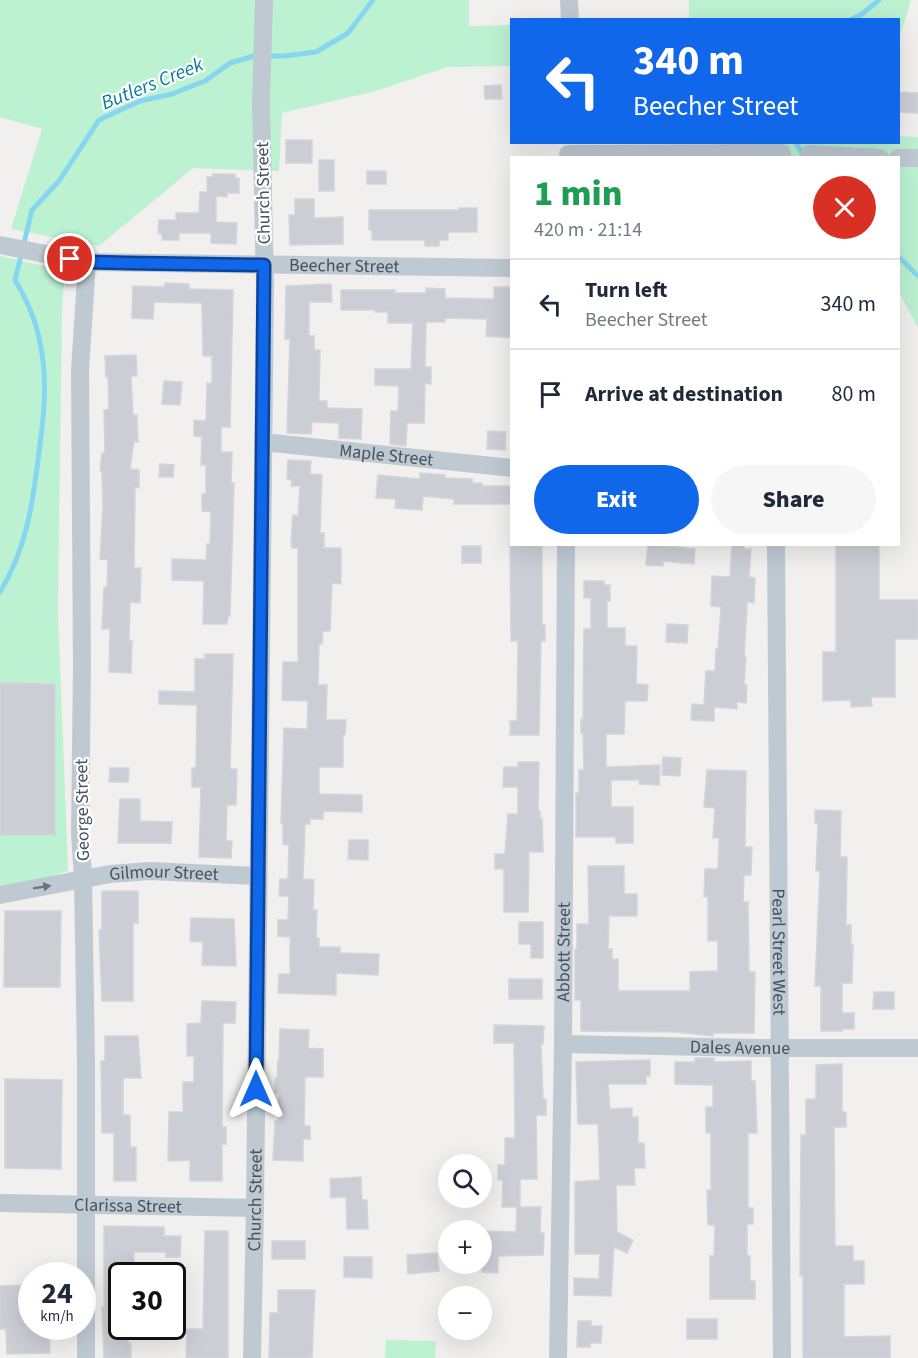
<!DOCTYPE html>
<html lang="en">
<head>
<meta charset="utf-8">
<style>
  body { margin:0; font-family:"Source Sans 3",sans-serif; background:#f6f6f7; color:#1f2937; height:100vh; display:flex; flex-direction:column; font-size:22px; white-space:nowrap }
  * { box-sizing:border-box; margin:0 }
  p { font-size:20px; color:#747a83 }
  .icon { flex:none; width:33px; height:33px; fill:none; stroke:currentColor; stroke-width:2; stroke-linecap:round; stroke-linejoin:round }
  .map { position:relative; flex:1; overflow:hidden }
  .details { position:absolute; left:510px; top:156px; width:390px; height:390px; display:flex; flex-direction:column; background:#fff; border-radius:0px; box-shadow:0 6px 24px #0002 }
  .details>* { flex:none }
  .top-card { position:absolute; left:510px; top:18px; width:390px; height:126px; border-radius:0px; box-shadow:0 6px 24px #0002; background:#1167ea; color:#fff; overflow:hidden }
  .controls { position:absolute; left:438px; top:1154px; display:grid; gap:12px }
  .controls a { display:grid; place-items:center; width:54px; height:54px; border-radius:50%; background:#fff; box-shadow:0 6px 24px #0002; font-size:30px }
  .speed { position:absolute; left:18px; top:1262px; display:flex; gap:12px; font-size:30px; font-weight:700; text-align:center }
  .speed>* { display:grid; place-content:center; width:78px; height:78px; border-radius:50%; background:#fff; box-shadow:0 6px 24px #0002; line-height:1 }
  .speed small { font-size:15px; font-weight:400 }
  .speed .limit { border:3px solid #111; border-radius:9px; background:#fff; color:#111 }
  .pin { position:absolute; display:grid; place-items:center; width:51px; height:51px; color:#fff; margin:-26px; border:3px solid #fff; border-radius:50%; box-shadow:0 2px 6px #0007 }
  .me { position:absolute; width:66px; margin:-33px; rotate:0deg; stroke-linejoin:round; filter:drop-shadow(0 0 4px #0008) }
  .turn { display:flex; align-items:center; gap:21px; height:126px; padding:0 24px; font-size:27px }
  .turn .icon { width:78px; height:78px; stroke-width:2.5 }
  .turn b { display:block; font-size:42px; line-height:51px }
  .round { display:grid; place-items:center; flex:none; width:63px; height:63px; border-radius:32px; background:#f6f6f7 }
  .headline { display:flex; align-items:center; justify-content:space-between; height:102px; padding:0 24px }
  h1 { font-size:36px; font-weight:800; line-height:45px; color:#1e9e55 }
  .primary-button { display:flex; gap:12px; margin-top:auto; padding:12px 24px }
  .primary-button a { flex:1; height:69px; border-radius:36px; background:#1167ea; color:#fff; font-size:24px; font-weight:800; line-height:69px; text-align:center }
  .primary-button a+a { background:#f6f6f7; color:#1f2937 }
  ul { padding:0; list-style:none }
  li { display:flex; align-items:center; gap:18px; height:90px; padding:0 24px; border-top:2px solid #e0e1e3 }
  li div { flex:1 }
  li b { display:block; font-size:22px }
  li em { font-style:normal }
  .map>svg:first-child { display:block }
  .green { fill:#bcf1d2 }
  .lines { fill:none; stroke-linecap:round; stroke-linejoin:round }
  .stream { stroke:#87d6f0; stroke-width:5 }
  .building { fill:#cbced4; stroke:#d3d5db; stroke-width:1.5 }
  .street { stroke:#bfc9d2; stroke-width:18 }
  .oneway { fill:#6a7681 }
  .route-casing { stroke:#0b4398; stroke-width:15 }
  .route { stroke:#1167ea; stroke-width:10 }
  .labels { text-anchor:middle; stroke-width:4.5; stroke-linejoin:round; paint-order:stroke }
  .street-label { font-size:18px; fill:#46525e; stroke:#fff }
  .water-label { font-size:20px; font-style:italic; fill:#077aa1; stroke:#fff }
</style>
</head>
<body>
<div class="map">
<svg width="918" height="1358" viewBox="0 0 918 1358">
  <rect width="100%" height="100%" fill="#f2efef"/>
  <g class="green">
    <polygon points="0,0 469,0 469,26 511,25 511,66 448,67 376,91 282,113 279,171 193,168 99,246 11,229 42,129 0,117"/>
    <polygon points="689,0 911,0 899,40 898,20 689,19"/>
    <polygon points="899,136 918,137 918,328 899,292 898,158 787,157 782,143 898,142"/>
    <polygon points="0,256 65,271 62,308 58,614 68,871 0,890"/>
    <polygon points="386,1340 436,1341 435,1358 385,1358"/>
  </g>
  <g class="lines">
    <g class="stream">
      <polyline points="850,20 862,14 879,0"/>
      <polyline points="796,142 803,156"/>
      <polyline points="898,256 918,276"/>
      <path d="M0,592C27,548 33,502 39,452C44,416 48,379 40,343C36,320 27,300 15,280L32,210L59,181L99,120L140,101L172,94L205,81L230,63L254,56H284L316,52L348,33L373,0"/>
    </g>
  </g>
  <g class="building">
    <polygon points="501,85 502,99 485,99 484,86"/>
    <polygon points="898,92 918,93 918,113 898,112"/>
    <rect x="286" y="140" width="26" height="23"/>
    <rect x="319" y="160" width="15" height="31"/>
    <rect x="367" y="171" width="19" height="13"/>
    <polygon points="213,174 235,174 235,178 239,178 239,193 227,193 227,197 216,196 216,222 237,223 236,244 211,243 211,233 179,233 179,240 162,240 162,234 158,233 159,220 176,220 176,213 199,213 200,192 207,192 207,177 213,177"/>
    <polygon points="295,199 314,199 314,218 343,217 343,244 290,245 289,215 295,215"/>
    <polygon points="459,208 477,208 477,232 448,232 448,240 439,240 439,246 425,246 425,240 372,240 372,230 369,230 369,210 459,210"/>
    <polygon points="165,283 189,284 189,289 233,290 230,427 221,427 221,452 232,452 231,483 234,483 230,616 228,616 227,624 203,624 204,581 172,580 172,559 206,560 207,544 210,544 211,512 202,511 202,494 206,494 206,465 201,465 202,437 194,436 194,420 206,421 207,383 212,383 212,356 203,356 202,303 154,302 153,319 132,318 133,286 165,287"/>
    <polygon points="331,284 332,302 309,302 309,336 314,336 314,350 320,350 319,401 327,401 327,408 362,409 361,439 339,438 339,423 312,422 311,434 287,433 290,339 285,339 286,286"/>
    <polygon points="494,287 512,287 512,338 486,336 487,319 445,318 445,322 426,322 425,367 431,367 431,384 425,383 424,423 407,423 406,446 390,444 391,411 398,411 399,386 375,385 375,369 411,369 413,323 388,323 388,312 375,312 375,310 341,310 341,290 395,290 395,293 426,293 426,288 445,289 445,298 494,299"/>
    <polygon points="136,355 137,376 131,376 133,415 137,415 138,442 134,441 130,469 139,470 139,488 135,487 134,568 141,568 140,603 130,602 129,641 132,641 131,673 109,672 110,629 102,629 104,587 107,587 108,560 100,559 103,507 102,471 100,471 102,453 105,453 104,410 109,409 108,377 106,377 105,356"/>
    <polygon points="164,381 182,382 180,405 162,404"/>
    <polygon points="488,431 506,432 505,450 487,449"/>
    <polygon points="288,460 311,461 310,474 322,475 320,533 324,533 324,548 341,548 341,584 332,583 330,631 323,631 322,644 319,643 318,685 327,685 326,720 346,720 345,735 343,735 343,767 319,767 319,794 362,795 362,812 323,811 323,819 310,819 310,824 305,824 303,879 314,880 313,910 317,910 316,938 319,938 319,947 340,947 340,953 379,954 378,975 336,973 336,995 278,993 279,974 290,974 290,937 278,936 278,920 288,920 289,896 279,896 280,879 288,879 289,845 283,844 283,823 281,823 284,728 307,729 308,701 282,700 283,662 298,662 298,548 292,548 291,542 293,515 298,516 300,486 291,486 292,480 287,479"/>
    <polygon points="160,464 174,465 173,477 159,477"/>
    <polygon points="420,473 445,475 445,478 472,479 472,483 482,483 482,486 512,486 512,504 454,504 454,499 423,496 422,510 395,508 396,499 376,498 378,475 420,479"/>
    <polygon points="510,544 542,544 542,625 545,625 545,641 541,641 539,735 510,735 510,721 517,721 518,641 511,641"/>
    <polygon points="648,544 695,549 694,564 663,561 663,566 646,565"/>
    <polygon points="732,544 744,544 744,549 751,549 749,577 755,578 754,603 747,602 747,608 744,657 746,657 744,685 747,685 746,703 737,702 737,709 714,707 714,721 691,720 692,704 704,705 706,671 715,671 716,649 718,649 721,607 711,606 712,576 730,577"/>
    <polygon points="836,544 879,544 879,600 918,600 918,639 895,639 895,697 871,697 872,706 851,707 851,700 823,701 823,652 836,652"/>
    <rect x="462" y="546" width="19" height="17"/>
    <polygon points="584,581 604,581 604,585 610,585 610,601 607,601 607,628 625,628 625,646 637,646 636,684 648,685 647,701 625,701 624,734 606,734 606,767 660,765 659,785 639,784 639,780 611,780 611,807 633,807 633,843 616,843 616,837 576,837 576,793 579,793 579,770 584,770 583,733 581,733 581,719 583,719 584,629 591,629 591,598 584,598"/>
    <polygon points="667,624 688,625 687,643 666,642"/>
    <polygon points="205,654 233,654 230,769 237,769 236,805 227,805 226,841 232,841 231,858 199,857 201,787 192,787 192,768 196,768 197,705 159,704 159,691 195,692 195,659 205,659"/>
    <polygon points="0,683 55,684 55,835 0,835"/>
    <polygon points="663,757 681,758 680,776 662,775"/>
    <polygon points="518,762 539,762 538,811 540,811 540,818 542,818 543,852 529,852 528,912 504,912 504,869 495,869 495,854 505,854 508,814 518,814 518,787 503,787 504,767 518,767"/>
    <polygon points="110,768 129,768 128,782 109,782"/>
    <polygon points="707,770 746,771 745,847 752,847 751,875 744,875 743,902 748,902 749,972 755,972 754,1033 713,1033 713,1036 675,1032 581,1031 581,1000 575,1000 575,949 577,949 577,924 589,924 588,866 624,866 624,894 637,894 637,916 609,916 608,949 612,949 612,959 618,959 618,991 690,991 690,972 718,971 718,941 708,941 708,897 704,897 705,869 718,869 719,838 713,838 715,808 704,807"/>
    <polygon points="120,799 140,799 140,821 172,822 171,843 118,843"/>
    <polygon points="815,810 841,811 840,857 847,857 846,925 851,925 851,944 853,944 852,983 842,983 842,1013 854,1013 854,1029 842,1029 842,1031 821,1031 821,986 815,986 820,871 816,871 818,823 815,823"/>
    <polygon points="349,840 368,840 368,860 348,859"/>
    <polygon points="102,891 138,891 138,923 133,923 133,1001 102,1001 99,930 102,930"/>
    <polygon points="5,911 61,911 60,987 4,987"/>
    <polygon points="191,918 234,919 236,966 202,965 203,942 190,941"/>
    <polygon points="519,922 543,922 543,958 531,958 531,944 519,944"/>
    <rect x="509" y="979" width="33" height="20"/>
    <polygon points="874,992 894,992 894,1009 873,1009"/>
    <polygon points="202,1001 236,1002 235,1023 223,1023 222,1127 226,1127 226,1144 222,1144 222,1181 190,1181 190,1160 168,1161 169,1112 183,1112 183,1082 194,1082 194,1056 187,1056 187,1024 201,1023"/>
    <polygon points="494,1025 544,1026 543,1044 541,1044 543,1099 546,1099 546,1115 536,1115 537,1179 520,1179 520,1207 541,1207 540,1233 544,1233 543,1255 498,1256 498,1273 482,1272 482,1231 516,1232 517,1207 502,1207 503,1180 498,1180 498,1165 505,1165 505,1138 515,1138 514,1043 494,1043"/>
    <polygon points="280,1029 309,1030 308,1048 323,1049 323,1077 305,1077 304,1126 310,1126 310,1139 303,1139 303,1161 273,1160 275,1121 278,1121 279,1093 275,1093 275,1078 277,1078 278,1060 279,1060"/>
    <polygon points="105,1036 138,1036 141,1078 123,1078 123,1115 130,1115 130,1147 136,1147 136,1181 114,1181 114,1133 102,1133 101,1061 105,1061"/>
    <polygon points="695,1058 714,1058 714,1062 751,1061 751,1081 755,1081 757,1133 748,1133 748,1208 753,1208 753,1224 747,1224 747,1256 750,1256 750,1281 755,1281 755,1299 710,1299 710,1256 714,1256 715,1225 708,1225 707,1190 711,1190 711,1133 706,1133 706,1107 713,1107 713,1085 675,1084 675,1062 695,1062"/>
    <polygon points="650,1060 650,1076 646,1076 646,1084 608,1084 610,1109 632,1108 632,1117 638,1117 638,1143 644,1143 645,1168 634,1168 635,1185 616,1185 617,1232 633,1240 627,1253 614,1247 611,1296 574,1295 574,1278 599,1279 600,1254 575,1254 575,1182 600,1180 598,1124 578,1124 576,1062"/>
    <polygon points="842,1064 842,1112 846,1112 846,1127 834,1127 835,1246 853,1246 853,1261 864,1261 864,1284 844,1284 844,1337 890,1336 890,1358 803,1358 803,1276 800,1276 801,1135 806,1135 806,1099 816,1099 816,1065"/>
    <polygon points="5,1079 62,1080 61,1169 5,1168"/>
    <polygon points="361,1177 362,1200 367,1200 368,1229 347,1229 346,1197 331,1198 330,1179"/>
    <polygon points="104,1226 164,1227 164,1236 181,1236 180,1257 166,1257 166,1252 134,1252 134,1265 122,1265 122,1326 128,1326 128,1343 131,1343 131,1358 104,1358 102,1307 104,1307"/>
    <polygon points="205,1231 228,1231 228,1358 186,1358 187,1329 203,1329"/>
    <rect x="272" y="1241" width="33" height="18"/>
    <polygon points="437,1253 439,1271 408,1274 407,1255"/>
    <polygon points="344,1257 372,1257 372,1278 344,1277"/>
    <polygon points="27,1285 28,1312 32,1311 32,1326 49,1326 50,1353 7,1354 6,1329 0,1329 0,1286"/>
    <polygon points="278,1290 315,1290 312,1358 269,1358 270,1313 278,1313"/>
    <rect x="687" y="1319" width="30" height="20"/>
    <polygon points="578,1321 591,1321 591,1326 602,1326 601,1343 590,1343 590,1347 577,1347"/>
  </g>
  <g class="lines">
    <g class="street">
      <polyline points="569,0 570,20"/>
      <polyline points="568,154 782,153"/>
      <polyline points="809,154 880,158"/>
      <polyline points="898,158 918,158"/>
      <path id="s1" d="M0,245L87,262L512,268"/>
      <path id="s2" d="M263,442L512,468"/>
      <path id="s3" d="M776,544L782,1358"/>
      <path id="s4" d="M0,895L110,874L150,871L258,876"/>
      <path id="s5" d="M563,1044L756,1048H918"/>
      <path id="s6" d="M0,1203L255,1208"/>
      <polyline points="86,1358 86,1061 83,877 80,834 82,666 80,370 87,262"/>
      <path id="s7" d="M252,1358L255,1208L265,285L261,102L264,0"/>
      <path id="s8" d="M558,1358L563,1044L566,544"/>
    </g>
  </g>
  <defs><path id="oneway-solid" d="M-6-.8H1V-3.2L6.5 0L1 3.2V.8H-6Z" transform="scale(1.5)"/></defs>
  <use class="oneway" href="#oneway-solid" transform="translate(42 887) rotate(-9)"/>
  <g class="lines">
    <defs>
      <polyline id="route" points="70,259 87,262 128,263 264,265 256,1089"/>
    </defs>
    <use href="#route" class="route-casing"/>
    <use href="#route" class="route"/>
  </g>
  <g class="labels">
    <g class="street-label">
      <text transform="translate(263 193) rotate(-91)" y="6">Church Street</text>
      <text dy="6" stroke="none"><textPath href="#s1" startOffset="346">Beecher Street</textPath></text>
      <text dy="6" stroke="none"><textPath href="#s2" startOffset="124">Maple Street</textPath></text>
      <text transform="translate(82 810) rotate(-91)" y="6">George Street</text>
      <text dy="6" stroke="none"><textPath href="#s4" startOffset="166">Gilmour Street</textPath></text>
      <text dy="6" stroke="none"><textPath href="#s8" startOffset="406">Abbott Street</textPath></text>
      <text dy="6" stroke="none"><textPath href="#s3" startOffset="408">Pearl Street West</textPath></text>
      <text dy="6" stroke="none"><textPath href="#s5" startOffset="177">Dales Avenue</textPath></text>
      <text dy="6" stroke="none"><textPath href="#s7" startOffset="158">Church Street</textPath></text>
      <text dy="6" stroke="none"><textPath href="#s6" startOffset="128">Clarissa Street</textPath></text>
    </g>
    <g class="water-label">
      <text transform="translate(152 83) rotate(-22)" y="7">Butlers Creek</text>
    </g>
  </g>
</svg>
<div class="controls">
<a><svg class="icon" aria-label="search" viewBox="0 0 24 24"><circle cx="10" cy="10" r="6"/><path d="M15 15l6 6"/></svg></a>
<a>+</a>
<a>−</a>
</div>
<div class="speed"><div>24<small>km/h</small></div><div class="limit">30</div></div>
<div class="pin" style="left:70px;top:259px;background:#d93025"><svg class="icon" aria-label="arrive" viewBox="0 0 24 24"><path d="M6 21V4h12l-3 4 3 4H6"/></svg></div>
<svg class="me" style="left:256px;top:1089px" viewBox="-20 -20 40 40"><path d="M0-17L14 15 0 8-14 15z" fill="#1167ea" stroke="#fff" stroke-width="4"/></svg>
<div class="top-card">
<div class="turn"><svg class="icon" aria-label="left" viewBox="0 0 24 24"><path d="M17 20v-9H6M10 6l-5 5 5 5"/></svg><div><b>340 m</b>Beecher Street</div></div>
</div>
<section class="details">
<div class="headline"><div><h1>1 min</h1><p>420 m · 21:14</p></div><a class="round" style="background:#d93025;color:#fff"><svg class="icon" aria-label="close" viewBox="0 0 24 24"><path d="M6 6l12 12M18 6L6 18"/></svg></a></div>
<ul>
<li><svg class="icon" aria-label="left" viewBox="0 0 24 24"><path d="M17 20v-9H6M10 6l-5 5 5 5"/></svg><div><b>Turn left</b><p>Beecher Street</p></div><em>340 m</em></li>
<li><svg class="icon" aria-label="arrive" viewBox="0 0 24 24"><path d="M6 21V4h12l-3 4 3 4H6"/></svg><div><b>Arrive at destination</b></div><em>80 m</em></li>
</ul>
<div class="primary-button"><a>Exit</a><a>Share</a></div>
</section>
</div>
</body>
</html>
